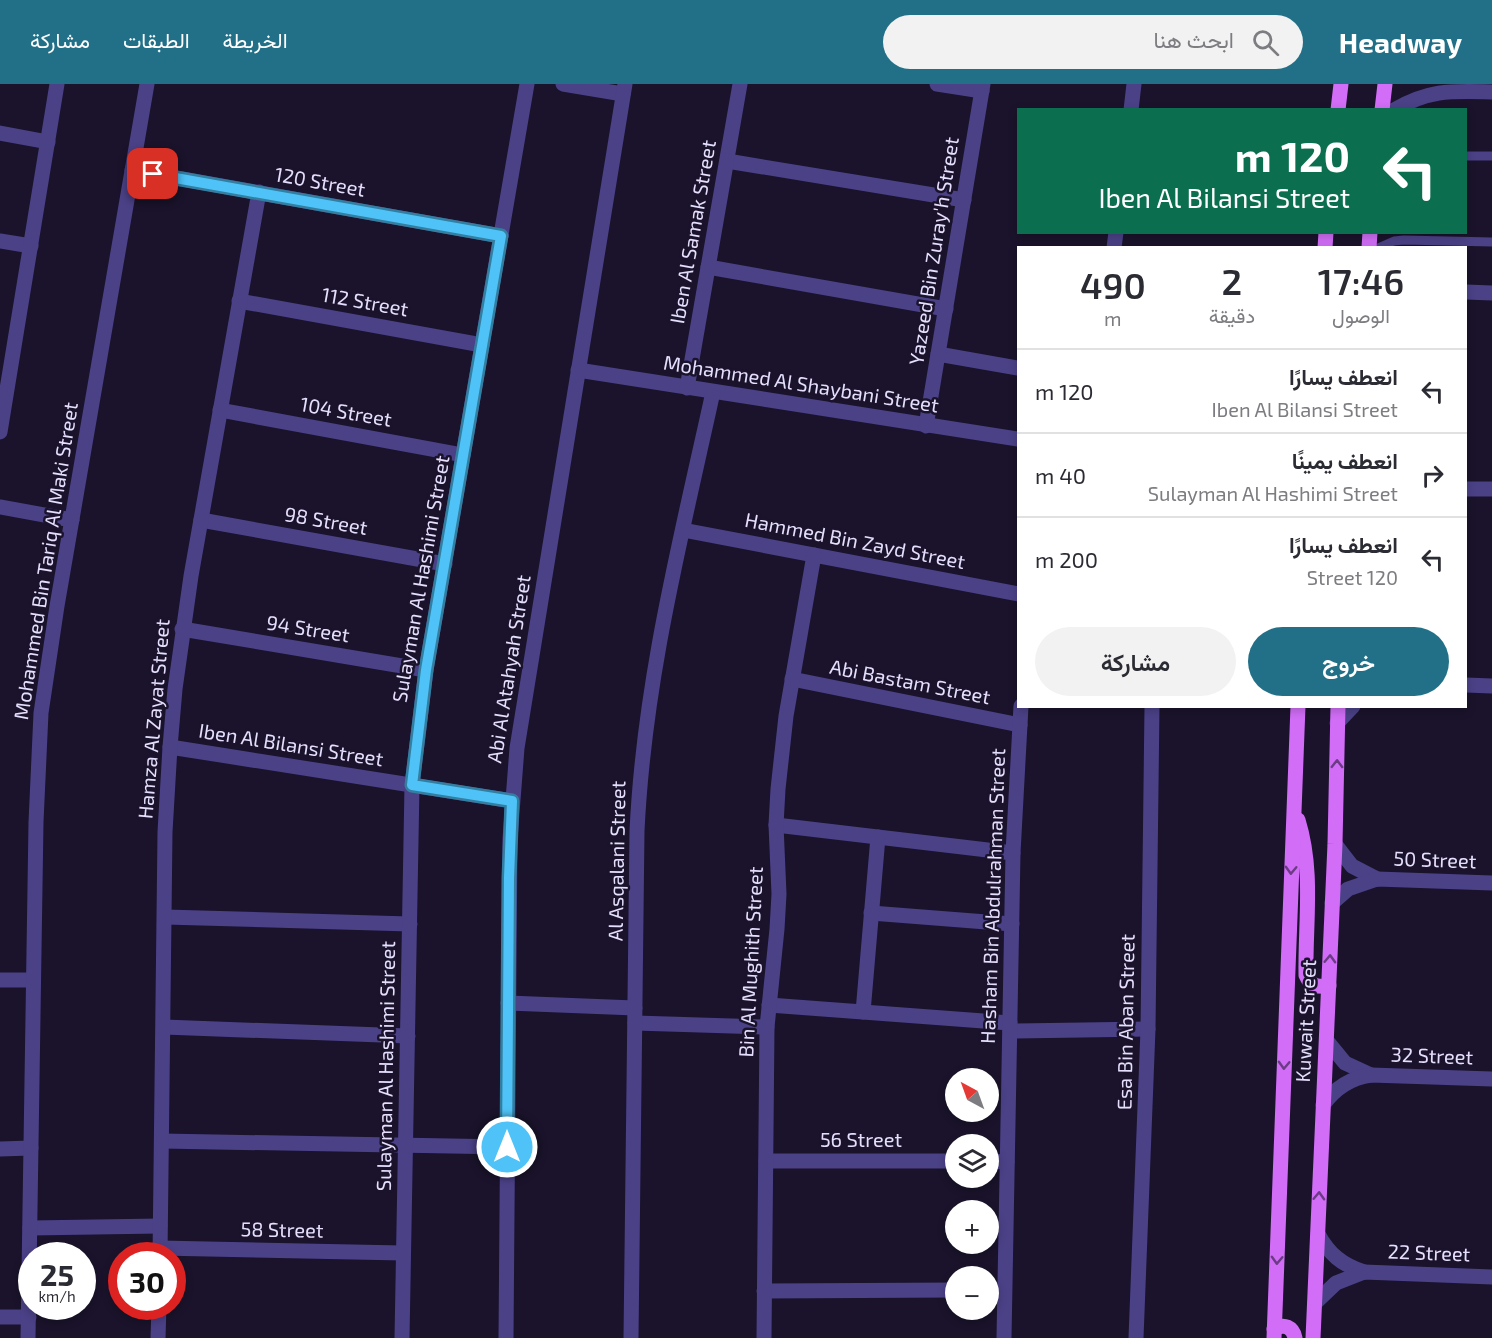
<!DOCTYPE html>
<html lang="ar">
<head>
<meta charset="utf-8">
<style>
  body { margin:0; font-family:"Exo 2",Vazirmatn,sans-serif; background:#f2f2f3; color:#2b2b33; direction:rtl; height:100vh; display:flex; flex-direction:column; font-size:22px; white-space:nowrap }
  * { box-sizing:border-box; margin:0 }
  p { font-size:20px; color:#7c7c81 }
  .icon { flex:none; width:33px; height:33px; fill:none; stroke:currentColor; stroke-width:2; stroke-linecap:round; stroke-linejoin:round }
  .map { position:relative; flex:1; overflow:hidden; direction:ltr }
  .drawer { position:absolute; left:1017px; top:162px; width:450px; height:462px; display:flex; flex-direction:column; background:#fff; border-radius:0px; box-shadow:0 3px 9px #0003; direction:rtl }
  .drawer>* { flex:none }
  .banner { position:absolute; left:1017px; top:24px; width:450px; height:126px; border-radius:0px; box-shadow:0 3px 9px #0003; direction:rtl; background:#0b6e4f; color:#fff; overflow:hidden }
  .needle { width:39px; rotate:319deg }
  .fabs { position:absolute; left:945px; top:984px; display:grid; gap:12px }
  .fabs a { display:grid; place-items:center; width:54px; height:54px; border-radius:50%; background:#fff; box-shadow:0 3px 9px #0003; font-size:30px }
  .speed { position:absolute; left:18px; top:1158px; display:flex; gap:12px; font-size:30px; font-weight:700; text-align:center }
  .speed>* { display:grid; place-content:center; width:78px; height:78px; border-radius:50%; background:#fff; box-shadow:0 3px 9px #0003; line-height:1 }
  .speed small { font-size:15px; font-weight:400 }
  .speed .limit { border:9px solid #d22; background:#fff; color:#111 }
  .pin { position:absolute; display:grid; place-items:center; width:51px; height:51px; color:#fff; margin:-26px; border-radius:12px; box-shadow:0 3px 9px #0006 }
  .me { position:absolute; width:66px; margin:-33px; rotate:0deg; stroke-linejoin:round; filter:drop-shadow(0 0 4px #0008) }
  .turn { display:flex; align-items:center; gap:21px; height:126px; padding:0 18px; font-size:27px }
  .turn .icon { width:78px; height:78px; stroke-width:2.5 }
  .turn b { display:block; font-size:42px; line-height:51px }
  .eta { display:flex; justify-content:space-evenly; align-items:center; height:102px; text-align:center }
  .eta b { font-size:36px; font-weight:600; line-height:42px }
  .cta { display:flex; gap:12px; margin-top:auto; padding:12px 18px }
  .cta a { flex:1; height:69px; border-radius:36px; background:#227088; color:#fff; font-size:24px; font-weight:600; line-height:69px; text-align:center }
  .cta a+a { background:#f2f2f3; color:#2b2b33 }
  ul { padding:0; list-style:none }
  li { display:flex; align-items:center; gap:18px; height:84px; padding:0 18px; border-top:2px solid #e1e1e2 }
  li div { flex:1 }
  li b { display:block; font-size:22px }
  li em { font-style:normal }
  header { display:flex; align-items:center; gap:36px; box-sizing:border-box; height:84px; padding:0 30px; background:#227088; color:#fff }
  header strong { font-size:28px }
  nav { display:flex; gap:33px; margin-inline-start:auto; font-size:21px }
  .search { width:420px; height:54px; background:#f2f2f3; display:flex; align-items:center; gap:15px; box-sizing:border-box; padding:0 21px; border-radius:33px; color:#7c7c81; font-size:22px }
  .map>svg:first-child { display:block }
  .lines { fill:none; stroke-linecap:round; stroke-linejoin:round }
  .service { stroke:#4b4187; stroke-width:9 }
  .minor { stroke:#4b4187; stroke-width:15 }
  .primary { stroke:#d16df6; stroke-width:15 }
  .oneway { stroke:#6c3b86 }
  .route-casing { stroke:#337fa1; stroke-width:15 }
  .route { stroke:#4fc3f7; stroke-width:10 }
  .labels { text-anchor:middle; stroke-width:5; stroke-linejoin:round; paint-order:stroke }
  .street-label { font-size:20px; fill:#e5dffd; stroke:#1a132b }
</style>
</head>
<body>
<header>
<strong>Headway</strong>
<div class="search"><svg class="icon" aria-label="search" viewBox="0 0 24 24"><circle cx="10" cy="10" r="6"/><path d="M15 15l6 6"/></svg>ابحث هنا</div>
<nav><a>الخريطة</a><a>الطبقات</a><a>مشاركة</a></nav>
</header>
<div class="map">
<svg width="1492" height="1254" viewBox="0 0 1492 1254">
  <rect width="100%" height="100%" fill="#1a132b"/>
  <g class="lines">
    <g class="service">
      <polyline points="1466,72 1492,72"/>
      <polyline points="1378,164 1394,157 1404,156 1492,158"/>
    </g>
    <g class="minor">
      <polyline points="563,0 623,10"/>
      <polyline points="937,0 982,7"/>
      <polyline points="1131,26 1134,0"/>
      <path d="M1394,26C1430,5 1452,7 1492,8"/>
      <polyline points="0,49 48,58"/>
      <polyline points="727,77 964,116"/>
      <polyline points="132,86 501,152"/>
      <polyline points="0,157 31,162"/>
      <polyline points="1114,164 1116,148"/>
      <polyline points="708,183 946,225"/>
      <polyline points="1466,208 1492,209"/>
      <polyline points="239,217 482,261"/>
      <polyline points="938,270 1018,284"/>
      <polyline points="578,286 1018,355"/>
      <polyline points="687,304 740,0"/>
      <polyline points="220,326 463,371"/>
      <polyline points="926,342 983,0"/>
      <polyline points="0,348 57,0"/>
      <polyline points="1466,405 1492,405"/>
      <polyline points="0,423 72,436"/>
      <polyline points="201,436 445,480"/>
      <polyline points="683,446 1018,510"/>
      <polyline points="182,545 426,586"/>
      <polyline points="792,595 1020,641"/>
      <polyline points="1466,601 1492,602"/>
      <polyline points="1337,639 1353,622"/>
      <polyline points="170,663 512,717"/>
      <polyline points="776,741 1013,769"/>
      <polyline points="1335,760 1352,782 1377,795"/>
      <polyline points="1332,819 1348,805 1377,795 1492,799"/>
      <polyline points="871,829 1012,840"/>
      <polyline points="165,833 410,840"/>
      <polyline points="0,896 33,896"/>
      <polyline points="508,919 635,924"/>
      <polyline points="769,921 1010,939"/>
      <polyline points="863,928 878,753"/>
      <polyline points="635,939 767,943"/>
      <polyline points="164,943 408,952"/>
      <polyline points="1010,947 1148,945"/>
      <polyline points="1327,957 1345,979 1371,991"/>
      <path d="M1323,1021C1335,1004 1350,994 1371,991L1492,995"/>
      <polyline points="162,1057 507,1063"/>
      <polyline points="0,1065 31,1064"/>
      <polyline points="766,1077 956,1077"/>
      <polyline points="988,1077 1007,1078"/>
      <polyline points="30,1144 160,1142"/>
      <path d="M1318,1150C1329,1170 1342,1181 1364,1188"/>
      <polyline points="160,1164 403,1169"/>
      <polyline points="160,1172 165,748 170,663 175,605 191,492 259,108"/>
      <polyline points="764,1207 956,1206"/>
      <polyline points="1315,1219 1336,1199 1364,1188 1492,1193"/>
      <polyline points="0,1233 29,1233"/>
      <polyline points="28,1254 36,738 41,629 57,522 147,0"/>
      <polyline points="158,1254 159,1222"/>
      <polyline points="402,1254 412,701 426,586 527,0"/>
      <polyline points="506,1254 510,755 517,664 625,0"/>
      <path d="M631,1254L637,747C644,597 681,454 713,308"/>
      <polyline points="764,1254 767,943 777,845 779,810 776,741 778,705 786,632 814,471"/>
      <polyline points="1004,1254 1013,769 1021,622"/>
      <polyline points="1136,1254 1148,945 1152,622"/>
    </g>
    <g class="primary">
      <polyline points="1338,26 1341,0"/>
      <polyline points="1382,26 1385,0"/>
      <polyline points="1325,164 1326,148"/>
      <polyline points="1369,164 1370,148"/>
      <path d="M1298,736C1314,788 1305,839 1306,891C1311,903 1318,903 1329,902"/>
      <path d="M1274,1245C1284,1239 1293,1243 1295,1254"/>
      <polyline points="1274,1254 1298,622"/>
      <polyline points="1313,1254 1335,760 1338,622"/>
    </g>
  </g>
  <defs><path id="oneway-chevron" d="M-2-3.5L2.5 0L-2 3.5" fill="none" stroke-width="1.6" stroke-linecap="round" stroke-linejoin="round" transform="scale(1.5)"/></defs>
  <g class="oneway">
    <use href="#oneway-chevron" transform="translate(1337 680) rotate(-89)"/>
    <use href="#oneway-chevron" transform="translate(1291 786) rotate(92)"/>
    <use href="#oneway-chevron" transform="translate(1330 875) rotate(-88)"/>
    <use href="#oneway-chevron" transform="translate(1284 981) rotate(92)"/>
    <use href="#oneway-chevron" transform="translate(1319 1112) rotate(-88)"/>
    <use href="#oneway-chevron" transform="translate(1277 1176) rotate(92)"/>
  </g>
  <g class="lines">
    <defs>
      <polyline id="route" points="153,90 501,152 426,586 412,701 512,717 509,794 507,1063"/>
    </defs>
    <use href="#route" class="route-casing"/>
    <use href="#route" class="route"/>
  </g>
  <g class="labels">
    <g class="street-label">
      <text transform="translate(320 98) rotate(10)" y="7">120 Street</text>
      <text transform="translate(693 148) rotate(-80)" y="7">Iben Al Samak Street</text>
      <text transform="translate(934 167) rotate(-81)" y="7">Yazeed Bin Zuray'h Street</text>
      <text transform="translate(365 218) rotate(10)" y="7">112 Street</text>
      <text transform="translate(801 300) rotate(9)" y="7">Mohammed Al Shaybani Street</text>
      <text transform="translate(346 328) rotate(10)" y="7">104 Street</text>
      <text transform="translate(326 437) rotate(10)" y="7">98 Street</text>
      <text transform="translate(855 457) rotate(11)" y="7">Hammed Bin Zayd Street</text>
      <text transform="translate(46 477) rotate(-81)" y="7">Mohammed Bin Tariq Al Maki Street</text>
      <text transform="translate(421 495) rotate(-80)" y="7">Sulayman Al Hashimi Street</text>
      <text transform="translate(308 545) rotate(9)" y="7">94 Street</text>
      <text transform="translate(509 585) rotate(-81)" y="7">Abi Al Atahyah Street</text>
      <text transform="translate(910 598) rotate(11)" y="7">Abi Bastam Street</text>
      <text transform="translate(154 635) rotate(-85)" y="7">Hamza Al Zayat Street</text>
      <text transform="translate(291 661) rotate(9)" y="7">Iben Al Bilansi Street</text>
      <text transform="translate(1435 776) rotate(2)" y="7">50 Street</text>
      <text transform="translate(617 777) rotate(-89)" y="7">Al Asqalani Street</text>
      <text transform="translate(993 812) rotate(-88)" y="7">Hasham Bin Abdulrahman Street</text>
      <text transform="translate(751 878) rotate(-87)" y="7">Bin Al Mughith Street</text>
      <text transform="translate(1306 937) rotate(-87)" y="7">Kuwait Street</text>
      <text transform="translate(1126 938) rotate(-89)" y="7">Esa Bin Aban Street</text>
      <text transform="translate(1432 972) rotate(2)" y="7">32 Street</text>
      <text transform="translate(386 982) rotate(-89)" y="7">Sulayman Al Hashimi Street</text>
      <text x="861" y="1063">56 Street</text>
      <text transform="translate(282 1146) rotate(1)" y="7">58 Street</text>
      <text transform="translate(1429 1169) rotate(2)" y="7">22 Street</text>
    </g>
  </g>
</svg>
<div class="fabs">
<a><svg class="needle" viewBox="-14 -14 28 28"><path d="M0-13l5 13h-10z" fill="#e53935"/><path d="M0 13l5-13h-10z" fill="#7c7c81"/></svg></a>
<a><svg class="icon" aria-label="layers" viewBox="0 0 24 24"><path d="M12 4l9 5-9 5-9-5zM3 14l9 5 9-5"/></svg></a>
<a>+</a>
<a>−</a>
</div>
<div class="speed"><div>25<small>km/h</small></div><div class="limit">30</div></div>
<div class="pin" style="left:153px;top:90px;background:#d93025"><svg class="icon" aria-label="arrive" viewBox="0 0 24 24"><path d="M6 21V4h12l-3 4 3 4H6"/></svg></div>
<svg class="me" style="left:507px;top:1063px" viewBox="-20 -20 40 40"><circle r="17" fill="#4fc3f7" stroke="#fff" stroke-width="3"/><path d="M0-11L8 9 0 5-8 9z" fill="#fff"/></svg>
<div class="banner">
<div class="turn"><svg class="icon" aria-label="left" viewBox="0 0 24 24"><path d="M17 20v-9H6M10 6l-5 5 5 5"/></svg><div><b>120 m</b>Iben Al Bilansi Street</div></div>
</div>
<section class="drawer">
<div class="eta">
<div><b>17:46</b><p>الوصول</p></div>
<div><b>2</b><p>دقيقة</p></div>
<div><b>490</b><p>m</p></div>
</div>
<ul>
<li><svg class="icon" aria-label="left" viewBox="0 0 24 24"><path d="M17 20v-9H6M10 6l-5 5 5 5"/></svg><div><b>انعطف يسارًا</b><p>Iben Al Bilansi Street</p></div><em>120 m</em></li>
<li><svg class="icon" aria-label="right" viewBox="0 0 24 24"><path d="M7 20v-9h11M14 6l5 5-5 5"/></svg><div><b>انعطف يمينًا</b><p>Sulayman Al Hashimi Street</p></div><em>40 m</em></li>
<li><svg class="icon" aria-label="left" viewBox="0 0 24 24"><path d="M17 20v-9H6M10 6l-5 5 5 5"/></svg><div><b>انعطف يسارًا</b><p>120 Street</p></div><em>200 m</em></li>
</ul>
<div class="cta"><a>خروج</a><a>مشاركة</a></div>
</section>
</div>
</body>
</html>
